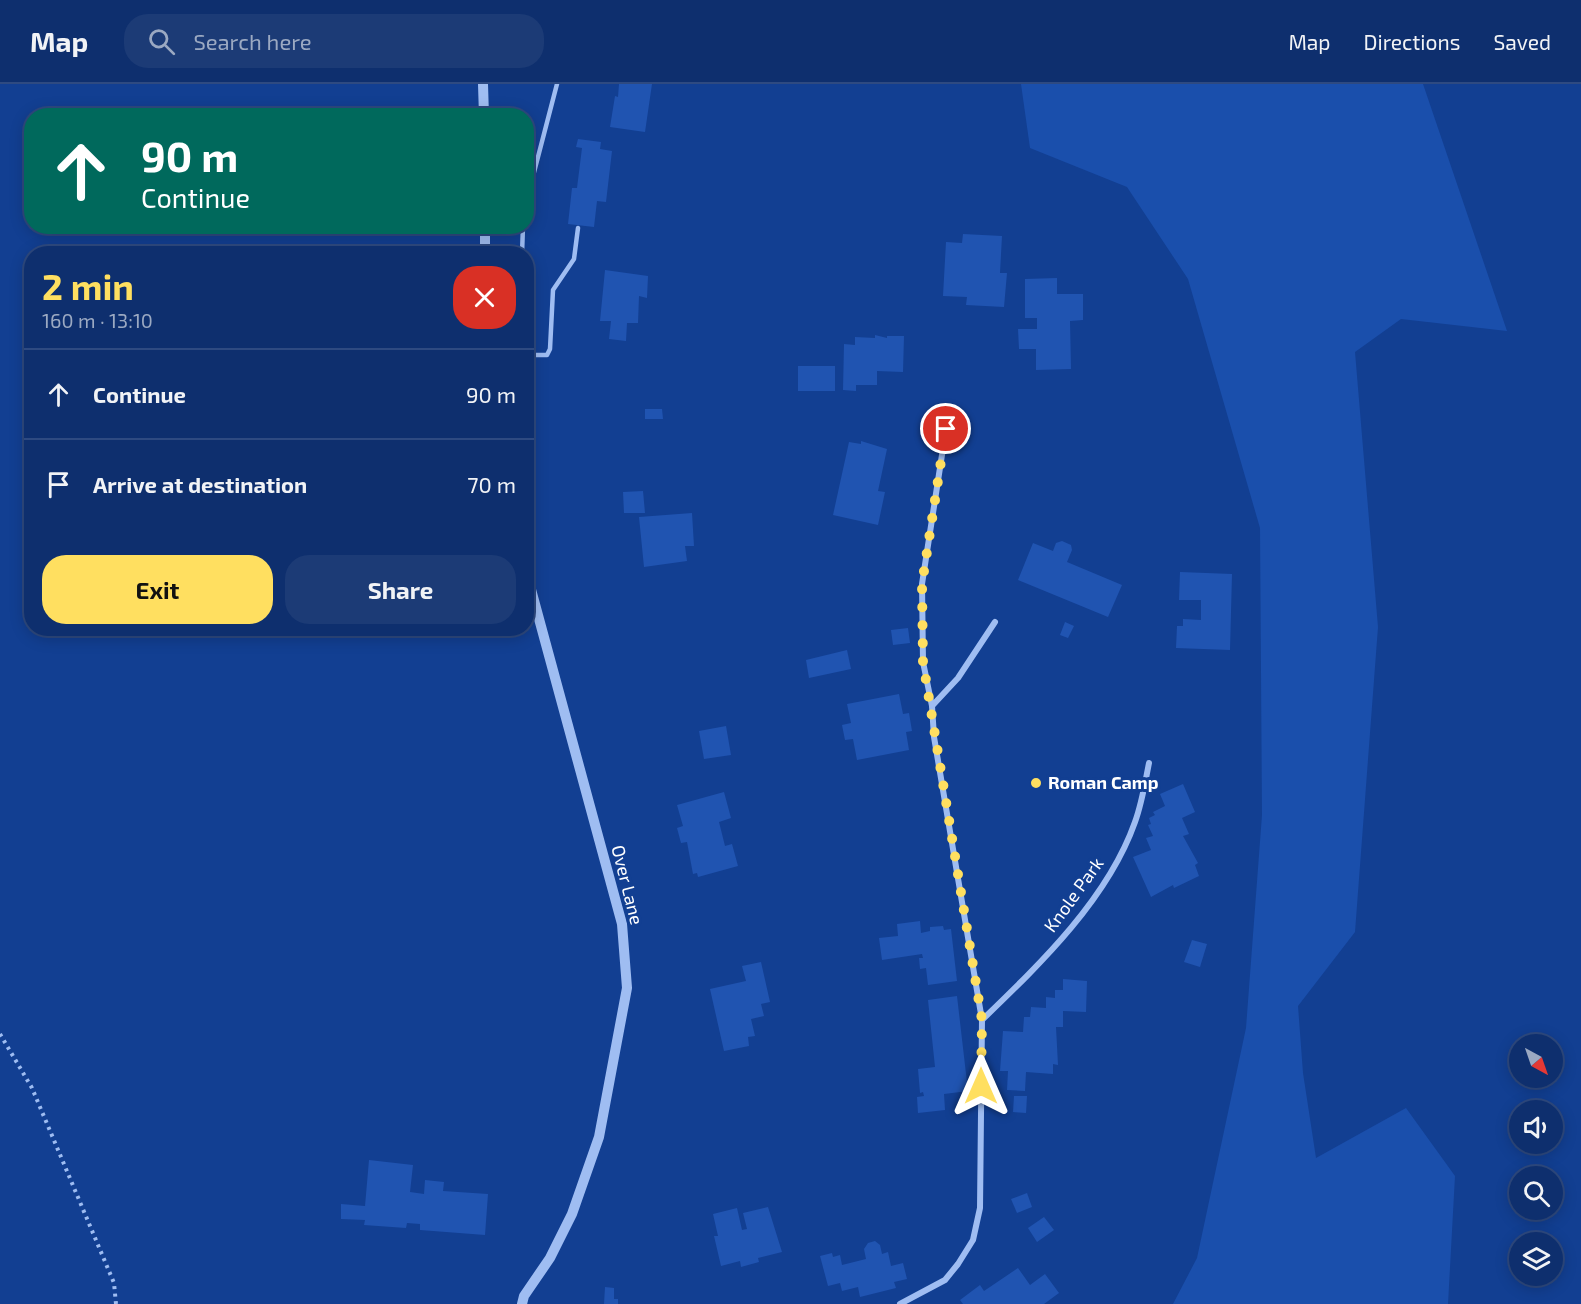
<!DOCTYPE html>
<html lang="en">
<head>
<meta charset="utf-8">
<style>
  body { margin:0; font-family:"Exo 2",sans-serif; background:#1c3b76; color:#f1f3f6; height:100vh; display:flex; flex-direction:column; font-size:22px; white-space:nowrap }
  * { box-sizing:border-box; margin:0 }
  p { font-size:20px; color:#9ba9c2 }
  .icon { flex:none; width:33px; height:33px; fill:none; stroke:currentColor; stroke-width:2; stroke-linecap:round; stroke-linejoin:round }
  .map { position:relative; flex:1; overflow:hidden }
  .panel { position:absolute; left:24px; top:162px; width:510px; height:390px; display:flex; flex-direction:column; background:#0e2f6e; border-radius:24px; box-shadow:0 3px 15px #0003,0 0 0 2px #2e4a81 }
  .panel>* { flex:none }
  .banner { position:absolute; left:24px; top:24px; width:510px; height:126px; border-radius:24px; box-shadow:0 3px 15px #0003,0 0 0 2px #2e4a81; background:#00695c; color:#fff; overflow:hidden }
  .needle { width:39px; rotate:140deg }
  .controls { position:absolute; left:1509px; top:950px; display:grid; gap:12px }
  .controls a { display:grid; place-items:center; width:54px; height:54px; border-radius:50%; background:#0e2f6e; box-shadow:0 3px 15px #0003,0 0 0 2px #2e4a81; font-size:30px }
  .pin { position:absolute; display:grid; place-items:center; width:51px; height:51px; color:#fff; margin:-26px; border:3px solid #fff; border-radius:50%; box-shadow:0 2px 6px #0007 }
  .me { position:absolute; width:66px; margin:-33px; rotate:0deg; stroke-linejoin:round; filter:drop-shadow(0 0 4px #0008) }
  .turn { display:flex; align-items:center; gap:21px; height:126px; padding:0 18px; font-size:27px }
  .turn .icon { width:78px; height:78px; stroke-width:2.5 }
  .turn b { display:block; font-size:42px; line-height:51px }
  .round { display:grid; place-items:center; flex:none; width:63px; height:63px; border-radius:24px; background:#1c3b76 }
  .overview { display:flex; align-items:center; justify-content:space-between; height:102px; padding:0 18px }
  h1 { font-size:36px; font-weight:700; line-height:45px; color:#ffdf60 }
  .cta { display:flex; gap:12px; margin-top:auto; padding:12px 18px }
  .cta a { flex:1; height:69px; border-radius:24px; background:#ffdf60; color:#111; font-size:24px; font-weight:700; line-height:69px; text-align:center }
  .cta a+a { background:#1c3b76; color:#f1f3f6 }
  ul { padding:0; list-style:none }
  li { display:flex; align-items:center; gap:18px; height:90px; padding:0 18px; border-top:2px solid #2e4a81 }
  li div { flex:1 }
  li b { display:block; font-size:22px }
  li em { font-style:normal }
  header { display:flex; align-items:center; gap:36px; box-sizing:border-box; height:84px; padding:0 30px; background:#0e2f6e; border-bottom:2px solid #2e4a81 }
  header strong { font-size:28px }
  nav { display:flex; gap:33px; margin-inline-start:auto; font-size:21px }
  .search { width:420px; height:54px; background:#1c3b76; display:flex; align-items:center; gap:15px; box-sizing:border-box; padding:0 21px; border-radius:24px; color:#9ba9c2; font-size:22px }
  .map>svg:first-child { display:block }
  .green { fill:#1a4fac }
  .building { fill:#2054b1 }
  .lines { fill:none; stroke-linecap:round; stroke-linejoin:round }
  .path { stroke:#9fbdf2; stroke-width:4; stroke-dasharray:3 4.5; stroke-linecap:butt }
  .service { stroke:#9fbdf2; stroke-width:4.5 }
  .minor { stroke:#9fbdf2; stroke-width:6 }
  .tertiary { stroke:#9fbdf2; stroke-width:10 }
  .route { stroke:#ffdf60; stroke-width:10; stroke-dasharray:0 18 }
  .poi-dot { fill:#ffdf60; stroke:#123f92; stroke-width:2 }
  .labels { text-anchor:middle; stroke-width:6; stroke-linejoin:round; paint-order:stroke }
  .poi-label { font-size:18px; font-weight:bold; fill:#fff; stroke:#123f92; text-anchor:start }
  .street-label { font-size:18px; fill:#fff; stroke:#123f92 }
</style>
</head>
<body>
<header>
<strong>Map</strong>
<div class="search"><svg class="icon" aria-label="search" viewBox="0 0 24 24"><circle cx="10" cy="10" r="6"/><path d="M15 15l6 6"/></svg>Search here</div>
<nav><a>Map</a><a>Directions</a><a>Saved</a></nav>
</header>
<div class="map">
<svg width="1581" height="1220" viewBox="0 0 1581 1220">
  <rect width="100%" height="100%" fill="#123f92"/>
  <polygon class="green" points="1021,0 1423,0 1507,247 1401,235 1355,268 1378,543 1355,848 1298,922 1303,989 1316,1074 1406,1024 1455,1092 1448,1220 1173,1220 1197,1174 1246,944 1262,731 1260,444 1188,195 1127,103 1030,64"/>
  <g class="building">
    <polygon points="619,0 652,0 645,48 610,43 615,12 618,13"/>
    <polygon points="578,55 601,58 600,65 612,67 606,118 597,117 594,143 568,140 572,104 577,104 582,64 576,63"/>
    <polygon points="963,150 1002,152 1000,189 1007,189 1004,223 966,221 967,213 943,212 946,158 962,159"/>
    <polygon points="605,186 648,192 647,214 639,212 638,239 627,239 626,257 609,255 611,237 600,237"/>
    <polygon points="1057,194 1057,210 1083,210 1083,236 1070,237 1071,285 1036,286 1036,265 1019,265 1018,245 1037,245 1037,234 1025,234 1025,195"/>
    <polygon points="875,251 887,254 887,252 904,252 903,288 877,287 877,301 856,301 856,307 843,306 844,260 855,261 855,253 875,254"/>
    <rect x="798" y="282" width="37" height="25"/>
    <polygon points="645,325 662,325 663,335 645,335"/>
    <polygon points="861,357 887,365 878,407 885,408 878,441 833,431 849,358 861,360"/>
    <polygon points="643,407 645,429 624,429 623,408"/>
    <polygon points="692,429 694,462 685,462 687,477 644,483 639,433"/>
    <polygon points="1062,457 1071,461 1072,466 1067,478 1122,501 1108,533 1018,496 1033,459 1053,467 1056,459"/>
    <polygon points="1180,488 1232,490 1230,566 1176,564 1177,542 1183,542 1183,535 1201,536 1201,516 1179,516"/>
    <polygon points="1065,538 1074,542 1068,554 1060,551"/>
    <polygon points="908,544 910,559 893,561 891,546"/>
    <polygon points="847,566 851,585 809,594 806,576"/>
    <polygon points="899,610 903,630 909,629 912,647 906,648 909,666 857,676 853,655 845,656 842,641 851,639 847,620"/>
    <polygon points="726,642 731,671 704,675 699,647"/>
    <polygon points="1183,700 1195,728 1182,734 1189,750 1183,752 1198,779 1195,781 1199,792 1174,804 1173,801 1151,813 1133,773 1151,766 1146,754 1153,752 1148,741 1151,740 1149,734 1155,731 1153,728 1165,722 1160,710"/>
    <polygon points="724,708 731,734 719,738 725,762 732,760 738,782 698,793 697,789 693,790 687,758 681,759 677,744 683,742 677,721"/>
    <polygon points="920,837 921,849 930,847 930,843 943,842 944,846 951,845 957,897 928,901 926,884 920,885 919,874 923,874 922,870 882,876 879,854 898,852 897,840"/>
    <polygon points="1192,856 1207,860 1200,883 1184,878"/>
    <polygon points="761,878 770,918 761,920 764,932 751,935 755,952 748,953 749,962 724,967 710,905 746,897 742,882"/>
    <polygon points="1063,895 1087,897 1086,928 1063,927 1063,943 1056,943 1058,981 1053,980 1053,990 1026,988 1025,1007 1007,1006 1008,987 1000,987 1003,947 1023,948 1024,933 1030,933 1031,923 1046,924 1046,913 1055,914 1055,906 1063,906"/>
    <polygon points="957,912 968,1007 944,1010 945,1026 918,1029 917,1013 924,1012 923,1008 920,1009 918,985 935,983 928,916"/>
    <polygon points="1014,1012 1027,1012 1026,1029 1013,1028"/>
    <polygon points="369,1076 413,1081 410,1108 424,1110 425,1096 444,1098 443,1107 488,1110 485,1151 420,1146 420,1140 407,1139 406,1144 364,1141 365,1136 341,1135 341,1120 365,1122"/>
    <polygon points="1027,1109 1032,1123 1017,1129 1011,1115"/>
    <polygon points="768,1123 782,1168 758,1174 759,1178 741,1183 740,1177 721,1182 714,1152 718,1152 713,1130 737,1124 742,1146 747,1145 743,1129"/>
    <polygon points="1044,1133 1054,1146 1037,1158 1028,1144"/>
    <polygon points="875,1157 880,1161 882,1170 888,1168 891,1182 903,1179 907,1195 894,1198 896,1204 860,1213 858,1203 842,1207 840,1199 828,1202 820,1172 832,1169 833,1173 840,1171 842,1181 866,1175 864,1165 868,1159"/>
    <polygon points="1018,1184 1030,1201 1045,1190 1059,1209 1044,1220 963,1220 960,1216 980,1201 984,1207"/>
    <polygon points="605,1203 614,1204 614,1215 618,1215 618,1220 604,1220"/>
  </g>
  <g class="lines">
    <polyline class="path" points="0,950 32,1004 114,1199 116,1220"/>
    <g class="service">
      <polyline points="526,119 557,0"/>
      <polyline points="522,170 523,142"/>
      <polyline points="526,244 531,266 535,271 547,271 550,265 553,206 574,175 578,144"/>
    </g>
    <g class="minor">
      <polyline points="932,622 923,578 922,500 946,345"/>
      <path d="M982,936C1040,880 1108,815 1135,738C1142,719 1145,699 1149,679"/>
      <polyline points="900,1220 945,1196 958,1180 973,1156 980,1124 982,936 934,653 932,622 958,594 995,538"/>
    </g>
    <g class="tertiary">
      <polyline points="483,0 484,32"/>
      <polyline points="485,142 485,170"/>
      <polyline points="522,1220 524,1212 550,1174 572,1130 599,1053 627,904 622,840 526,487"/>
    </g>
  </g>
  <g class="lines">
    <polyline class="route" points="946,345 922,500 923,578 982,936 981,1002"/>
  </g>
  <circle class="poi-dot" cx="1036" cy="699" r="6"/>
  <g class="labels">
    <g class="poi-label">
      <text x="1048" y="705">Roman Camp</text>
    </g>
    <g class="street-label">
      <text transform="translate(627 801) rotate(76)" y="6">Over Lane</text>
      <text transform="translate(1074 811) rotate(-54)" y="6">Knole Park</text>
    </g>
  </g>
</svg>
<div class="controls">
<a><svg class="needle" viewBox="-14 -14 28 28"><path d="M0-13l5 13h-10z" fill="#e53935"/><path d="M0 13l5-13h-10z" fill="#9ba9c2"/></svg></a>
<a><svg class="icon" aria-label="sound" viewBox="0 0 24 24"><path d="M4 9h4l5-4v14l-5-4H4zM17 9q2 3 0 6"/></svg></a>
<a><svg class="icon" aria-label="search" viewBox="0 0 24 24"><circle cx="10" cy="10" r="6"/><path d="M15 15l6 6"/></svg></a>
<a><svg class="icon" aria-label="layers" viewBox="0 0 24 24"><path d="M12 4l9 5-9 5-9-5zM3 14l9 5 9-5"/></svg></a>
</div>
<div class="pin" style="left:946px;top:345px;background:#d93025"><svg class="icon" aria-label="arrive" viewBox="0 0 24 24"><path d="M6 21V4h12l-3 4 3 4H6"/></svg></div>
<svg class="me" style="left:981px;top:1002px" viewBox="-20 -20 40 40"><path d="M0-17L14 15 0 8-14 15z" fill="#ffdf60" stroke="#fff" stroke-width="4"/></svg>
<div class="banner">
<div class="turn"><svg class="icon" aria-label="ahead" viewBox="0 0 24 24"><path d="M12 20V5M6 11l6-6 6 6"/></svg><div><b>90 m</b>Continue</div></div>
</div>
<section class="panel">
<div class="overview"><div><h1>2 min</h1><p>160 m · 13:10</p></div><a class="round" style="background:#d93025;color:#fff"><svg class="icon" aria-label="close" viewBox="0 0 24 24"><path d="M6 6l12 12M18 6L6 18"/></svg></a></div>
<ul>
<li><svg class="icon" aria-label="ahead" viewBox="0 0 24 24"><path d="M12 20V5M6 11l6-6 6 6"/></svg><div><b>Continue</b></div><em>90 m</em></li>
<li><svg class="icon" aria-label="arrive" viewBox="0 0 24 24"><path d="M6 21V4h12l-3 4 3 4H6"/></svg><div><b>Arrive at destination</b></div><em>70 m</em></li>
</ul>
<div class="cta"><a>Exit</a><a>Share</a></div>
</section>
</div>
</body>
</html>
